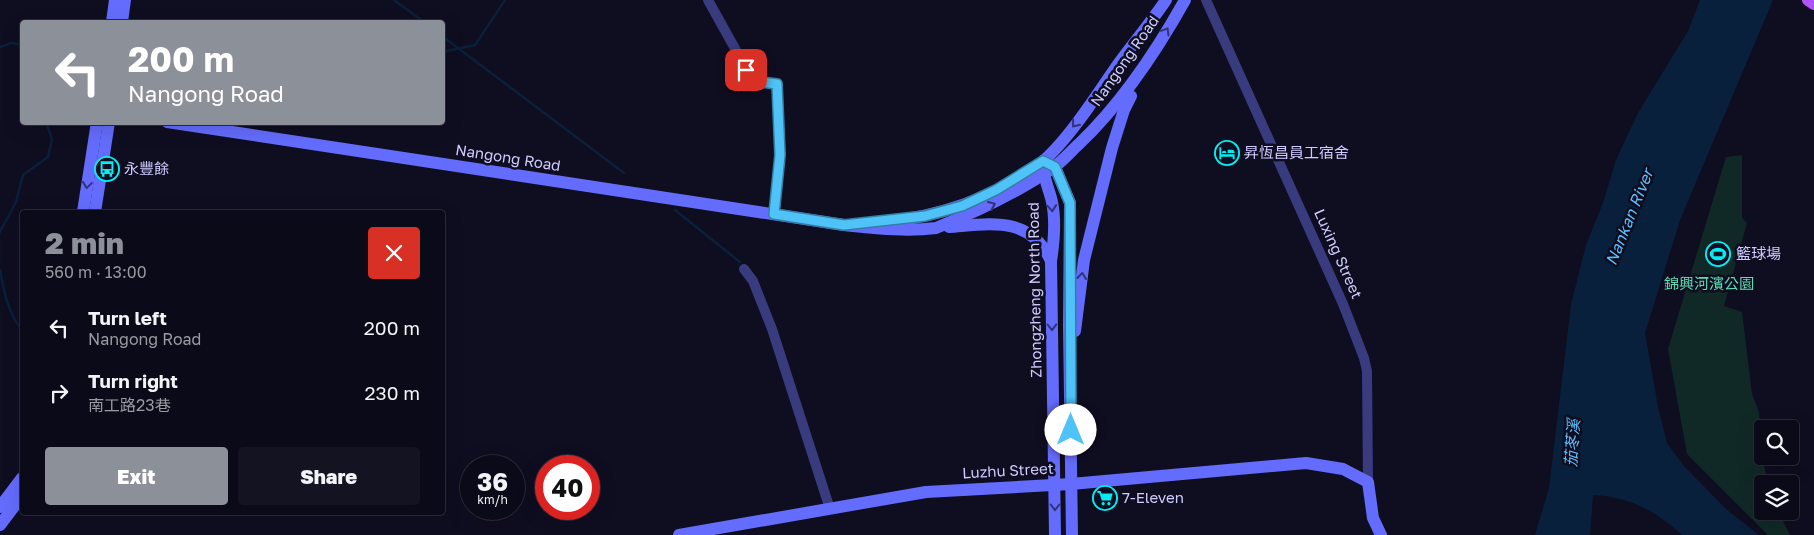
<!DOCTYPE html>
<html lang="en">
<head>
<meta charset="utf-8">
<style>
  body { margin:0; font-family:"Golos Text","Noto Sans TC",sans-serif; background:#141321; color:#f1f3f6; height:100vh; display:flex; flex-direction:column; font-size:19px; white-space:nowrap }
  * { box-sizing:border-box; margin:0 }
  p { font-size:16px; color:#9a9aa2 }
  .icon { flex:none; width:28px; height:28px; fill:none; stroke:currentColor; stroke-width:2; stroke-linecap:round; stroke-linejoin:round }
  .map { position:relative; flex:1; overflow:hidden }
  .drawer { position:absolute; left:20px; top:210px; width:425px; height:305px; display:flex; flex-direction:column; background:#0b0a18; border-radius:5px; box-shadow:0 5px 20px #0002,0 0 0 1px #2b2b37 }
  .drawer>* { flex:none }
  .top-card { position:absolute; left:20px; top:20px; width:425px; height:105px; border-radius:5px; box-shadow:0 5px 20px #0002,0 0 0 1px #2b2b37; background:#8c9099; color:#fff; overflow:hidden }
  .fabs { position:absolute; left:1754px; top:420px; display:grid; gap:10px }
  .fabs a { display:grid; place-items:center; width:45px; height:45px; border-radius:5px; background:#0b0a18; box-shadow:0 5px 20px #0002,0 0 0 1px #2b2b37; font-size:25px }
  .speed { position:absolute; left:460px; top:455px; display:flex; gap:10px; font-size:25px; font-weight:700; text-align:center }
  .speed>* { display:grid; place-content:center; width:65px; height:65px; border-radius:50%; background:#0b0a18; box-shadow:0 5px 20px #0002,0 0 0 1px #2b2b37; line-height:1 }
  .speed small { font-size:12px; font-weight:400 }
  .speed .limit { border:8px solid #d22; background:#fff; color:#111 }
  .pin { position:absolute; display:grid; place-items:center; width:42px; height:42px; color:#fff; margin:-21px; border-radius:10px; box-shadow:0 2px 8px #0006 }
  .me { position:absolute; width:55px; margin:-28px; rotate:0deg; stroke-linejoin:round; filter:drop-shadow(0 0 4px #0008) }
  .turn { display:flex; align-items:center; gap:18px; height:105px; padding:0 25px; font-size:22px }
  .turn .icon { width:65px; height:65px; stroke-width:2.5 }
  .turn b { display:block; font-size:35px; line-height:42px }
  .round { display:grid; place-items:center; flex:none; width:52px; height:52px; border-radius:5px; background:#141321 }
  .overview { display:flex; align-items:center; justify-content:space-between; height:85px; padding:0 25px }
  h1 { font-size:30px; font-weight:800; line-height:38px; color:#8c9099 }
  .action { display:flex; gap:10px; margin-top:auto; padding:10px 25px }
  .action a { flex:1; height:58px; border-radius:5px; background:#8c9099; color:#fff; font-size:20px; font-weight:800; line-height:58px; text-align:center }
  .action a+a { background:#141321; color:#f1f3f6 }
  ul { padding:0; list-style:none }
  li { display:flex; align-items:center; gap:15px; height:65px; padding:0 25px }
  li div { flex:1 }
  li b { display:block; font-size:19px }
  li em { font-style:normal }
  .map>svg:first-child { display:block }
  .green { fill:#102927 }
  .water { fill:#09203c }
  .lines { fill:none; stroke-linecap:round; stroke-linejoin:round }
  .stream { stroke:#09203c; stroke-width:2.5 }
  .street { stroke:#383b7e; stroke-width:10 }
  .secondary { stroke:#646cfd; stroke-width:12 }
  .primary { stroke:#b154fd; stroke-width:12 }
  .oneway { stroke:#313378 }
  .route-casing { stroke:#337fa1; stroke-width:12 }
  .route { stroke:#4fc3f7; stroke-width:9 }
  .labels { text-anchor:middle; stroke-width:5; stroke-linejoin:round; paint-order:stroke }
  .street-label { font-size:15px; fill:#ceccfe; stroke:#0f0d20 }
  .poi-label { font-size:15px; fill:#ceccfe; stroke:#0f0d20; text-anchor:start }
  .park-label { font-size:15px; fill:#59ddb2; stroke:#0f0d20 }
  .water-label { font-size:16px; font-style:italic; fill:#5bbffd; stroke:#0f0d20 }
</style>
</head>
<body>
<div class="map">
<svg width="1814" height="535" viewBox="0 0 1814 535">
  <rect width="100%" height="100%" fill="#0f0d20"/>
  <polygon class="green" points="1742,155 1742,218 1747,223 1724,306 1742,312 1752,394 1759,412 1762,456 1768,484 1762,484 1762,511 1778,511 1790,535 1768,535 1687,454 1668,349 1726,157"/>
  <path class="water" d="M1700,0H1773L1680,220L1645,333L1658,407L1667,443L1683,465L1726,509L1759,535H1682C1654,510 1630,497 1593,495L1590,535H1535L1549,488L1571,305L1586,245L1603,203L1616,160L1638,113L1688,31Z"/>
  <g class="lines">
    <g class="stream">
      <polyline points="394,0 424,22"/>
      <polyline points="442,36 624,173"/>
      <polyline points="0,47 11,43 22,45"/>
      <polyline points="442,52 475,45 505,0"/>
      <polyline points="675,210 740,262"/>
      <polyline points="0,232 16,202 23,175 48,157 52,139 46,122"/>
      <path d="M0,270C4,292 8,313 22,330"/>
    </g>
    <g class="street">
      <polyline points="708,0 753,81 777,84 780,155 774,214"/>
      <polyline points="1206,0 1343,304 1364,358 1367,371 1368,482"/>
      <polyline points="744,269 753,281 772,329 830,509"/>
    </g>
    <g class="secondary">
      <polyline points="112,22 115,0"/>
      <polyline points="122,22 125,0"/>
      <path d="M167,122L844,225C874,228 905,232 936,228C978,211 1017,193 1054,167C1063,161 1071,151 1079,144C1123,102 1156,52 1185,0"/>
      <polyline points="83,212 97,122"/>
      <polyline points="95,212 109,122"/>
      <path d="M877,223C935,218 996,199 1042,162C1067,141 1095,98 1114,70C1131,46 1150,24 1166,0"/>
      <path d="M949,227C990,224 1030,215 1051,261"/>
      <polyline points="1075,331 1084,260 1112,148 1124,110 1131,96"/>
      <polyline points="0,507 22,478"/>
      <polyline points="0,525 22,496"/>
      <polyline points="679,535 926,492 1071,484 1306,463 1343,469 1368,482 1373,518 1381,535"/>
      <path d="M1055,535L1051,261C1054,242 1056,221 1052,202C1049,188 1042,176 1043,161L1055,167L1070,203L1069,326L1072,535"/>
    </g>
    <polyline class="primary" points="1808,0 1814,4"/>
  </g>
  <defs><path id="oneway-chevron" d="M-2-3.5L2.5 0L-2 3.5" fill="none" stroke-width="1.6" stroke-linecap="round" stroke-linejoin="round" transform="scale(1.25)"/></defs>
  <g class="oneway">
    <use href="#oneway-chevron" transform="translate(1166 31) rotate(-59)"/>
    <use href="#oneway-chevron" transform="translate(1075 124) rotate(128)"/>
    <use href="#oneway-chevron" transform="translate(87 185) rotate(98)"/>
    <use href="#oneway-chevron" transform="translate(992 205) rotate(-24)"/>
    <use href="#oneway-chevron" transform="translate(1052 208) rotate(85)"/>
    <use href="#oneway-chevron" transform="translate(1082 276) rotate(-83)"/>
    <use href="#oneway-chevron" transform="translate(1052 327) rotate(89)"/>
    <use href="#oneway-chevron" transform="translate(1055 507) rotate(90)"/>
  </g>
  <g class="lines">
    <defs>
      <polyline id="route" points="746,70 753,81 777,84 780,155 774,214 844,225 925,216 962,206 996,190 1043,161 1055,167 1070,203 1071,430"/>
    </defs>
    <use href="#route" class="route-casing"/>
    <use href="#route" class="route"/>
  </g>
  <defs>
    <symbol id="hotel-ring" viewBox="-11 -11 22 22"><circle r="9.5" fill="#0f0d20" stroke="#03eef4" stroke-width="1.5"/><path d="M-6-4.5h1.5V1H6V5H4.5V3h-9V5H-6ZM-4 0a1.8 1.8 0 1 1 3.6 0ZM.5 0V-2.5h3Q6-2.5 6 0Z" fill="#03eef4"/></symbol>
    <symbol id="bus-ring" viewBox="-11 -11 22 22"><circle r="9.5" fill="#0f0d20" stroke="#03eef4" stroke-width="1.5"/><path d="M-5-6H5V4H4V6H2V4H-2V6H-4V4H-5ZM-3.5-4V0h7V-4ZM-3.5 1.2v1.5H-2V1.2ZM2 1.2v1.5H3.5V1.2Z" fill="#03eef4"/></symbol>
    <symbol id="stadium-ring" viewBox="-11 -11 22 22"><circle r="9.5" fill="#0f0d20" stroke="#03eef4" stroke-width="1.5"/><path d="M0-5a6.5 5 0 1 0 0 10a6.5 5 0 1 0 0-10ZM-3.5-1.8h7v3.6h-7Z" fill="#03eef4"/></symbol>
    <symbol id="supermarket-ring" viewBox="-11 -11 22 22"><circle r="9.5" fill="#0f0d20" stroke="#03eef4" stroke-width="1.5"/><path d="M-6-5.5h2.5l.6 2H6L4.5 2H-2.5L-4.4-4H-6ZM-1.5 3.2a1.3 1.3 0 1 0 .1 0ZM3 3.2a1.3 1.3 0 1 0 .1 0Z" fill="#03eef4"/></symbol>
  </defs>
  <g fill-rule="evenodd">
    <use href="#hotel-ring" x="1213" y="139" width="28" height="28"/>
    <use href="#bus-ring" x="93" y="155" width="28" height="28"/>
    <use href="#stadium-ring" x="1704" y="240" width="28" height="28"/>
    <use href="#supermarket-ring" x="1091" y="484" width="28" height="28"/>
  </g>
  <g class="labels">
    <g class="street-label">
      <text transform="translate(1125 61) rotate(-55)" y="5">Nangong Road</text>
      <text transform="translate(508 158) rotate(9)" y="5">Nangong Road</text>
      <text transform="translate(1338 254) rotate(66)" y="5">Luxing Street</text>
      <text transform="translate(1035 290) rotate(-91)" y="5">Zhongzheng North Road</text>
      <text transform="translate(1008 471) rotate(-3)" y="5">Luzhu Street</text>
    </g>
    <g class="poi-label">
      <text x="1244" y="158">昇恆昌員工宿舍</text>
      <text x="124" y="174">永豐餘</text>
      <text x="1736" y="259">籃球場</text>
      <text x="1122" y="503">7-Eleven</text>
    </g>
    <g class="park-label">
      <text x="1709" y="289">錦興河濱公園</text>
    </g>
    <g class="water-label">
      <text transform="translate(1629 217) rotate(-68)" y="6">Nankan River</text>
      <text transform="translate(1572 443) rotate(-86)" y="6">茄苳溪</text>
    </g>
  </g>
</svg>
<div class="fabs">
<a><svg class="icon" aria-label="search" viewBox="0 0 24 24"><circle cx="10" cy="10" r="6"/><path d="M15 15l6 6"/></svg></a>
<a><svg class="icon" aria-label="layers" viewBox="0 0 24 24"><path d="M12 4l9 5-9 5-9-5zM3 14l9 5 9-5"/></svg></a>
</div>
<div class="speed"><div>36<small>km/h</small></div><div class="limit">40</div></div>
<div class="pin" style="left:746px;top:70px;background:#d93025"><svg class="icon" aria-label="arrive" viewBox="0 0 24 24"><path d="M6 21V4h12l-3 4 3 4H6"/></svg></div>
<svg class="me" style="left:1071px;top:430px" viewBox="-20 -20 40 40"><circle r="19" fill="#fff"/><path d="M0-13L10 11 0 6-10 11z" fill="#4fc3f7"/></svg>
<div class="top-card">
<div class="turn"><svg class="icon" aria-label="left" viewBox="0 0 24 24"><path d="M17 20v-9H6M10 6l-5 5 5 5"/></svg><div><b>200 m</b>Nangong Road</div></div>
</div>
<section class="drawer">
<div class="overview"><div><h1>2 min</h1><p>560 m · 13:00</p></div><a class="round" style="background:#d93025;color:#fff"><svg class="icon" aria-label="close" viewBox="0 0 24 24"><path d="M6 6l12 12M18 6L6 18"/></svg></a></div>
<ul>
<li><svg class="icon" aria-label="left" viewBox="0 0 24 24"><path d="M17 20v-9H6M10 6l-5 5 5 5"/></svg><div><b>Turn left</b><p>Nangong Road</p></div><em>200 m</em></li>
<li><svg class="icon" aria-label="right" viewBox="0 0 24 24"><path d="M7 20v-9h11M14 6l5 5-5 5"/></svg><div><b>Turn right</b><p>南工路23巷</p></div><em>230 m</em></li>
</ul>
<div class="action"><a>Exit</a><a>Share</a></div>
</section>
</div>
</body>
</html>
